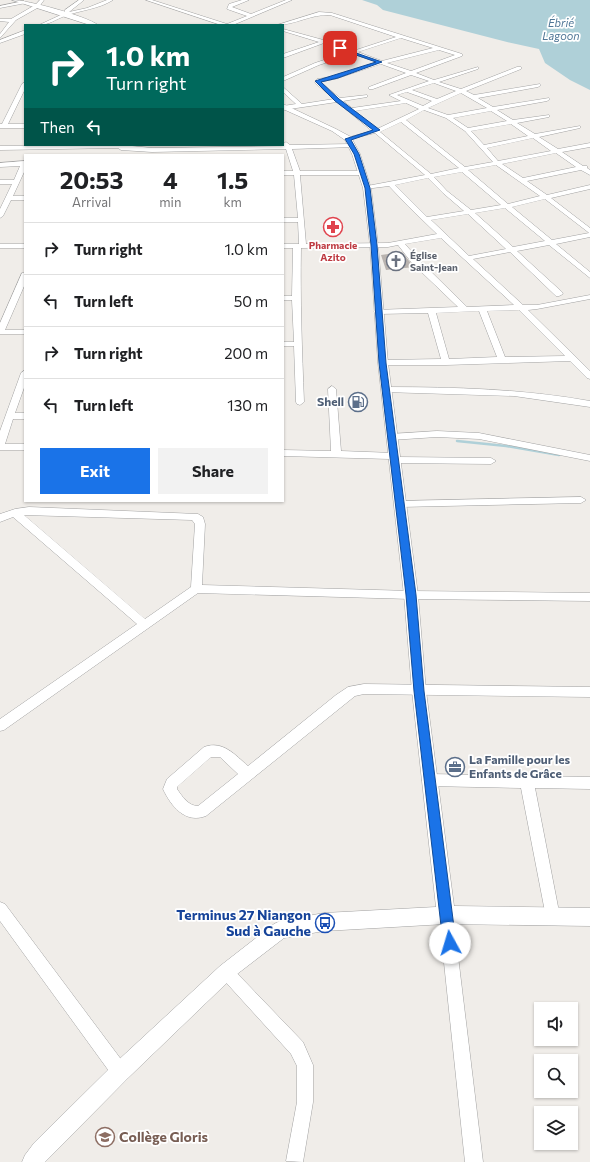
<!DOCTYPE html>
<html lang="en">
<head>
<meta charset="utf-8">
<style>
  body { margin:0; font-family:Commissioner,sans-serif; background:#f2f2f2; color:#202124; height:100vh; display:flex; flex-direction:column; font-size:15px; white-space:nowrap }
  * { box-sizing:border-box; margin:0 }
  p { font-size:13px; color:#757577 }
  .icon { flex:none; width:22px; height:22px; fill:none; stroke:currentColor; stroke-width:2; stroke-linecap:round; stroke-linejoin:round }
  .map { position:relative; flex:1; overflow:hidden }
  .details { position:absolute; left:24px; top:154px; width:260px; height:348px; display:flex; flex-direction:column; background:#fff; border-radius:0px; box-shadow:0 1px 3px #0004 }
  .details>* { flex:none }
  .top-card { position:absolute; left:24px; top:24px; width:260px; height:122px; border-radius:0px; box-shadow:0 1px 3px #0004; background:#00695c; color:#fff; overflow:hidden }
  .controls { position:absolute; left:534px; top:1002px; display:grid; gap:8px }
  .controls a { display:grid; place-items:center; width:44px; height:44px; border-radius:0px; background:#fff; box-shadow:0 1px 3px #0004; font-size:20px }
  .pin { position:absolute; display:grid; place-items:center; width:34px; height:34px; color:#fff; margin:-17px; border-radius:8px; box-shadow:0 2px 6px #0006 }
  .me { position:absolute; width:44px; margin:-22px; rotate:354deg; stroke-linejoin:round; filter:drop-shadow(0 0 3px #0008) }
  .turn { display:flex; align-items:center; gap:14px; height:84px; padding:0 16px; font-size:18px }
  .turn .icon { width:52px; height:52px; stroke-width:2.5 }
  .turn b { display:block; font-size:28px; line-height:34px }
  .then { display:flex; align-items:center; height:38px; padding:0 16px; background:#0003; gap:8px; font-size:15px }
  .eta { display:flex; justify-content:space-evenly; align-items:center; height:68px; text-align:center }
  .eta b { font-size:24px; font-weight:700; line-height:28px }
  .primary-button { display:flex; gap:8px; margin-top:auto; padding:8px 16px }
  .primary-button a { flex:1; height:46px; border-radius:0px; background:#1a73e8; color:#fff; font-size:16px; font-weight:700; line-height:46px; text-align:center }
  .primary-button a+a { background:#f2f2f2; color:#202124 }
  ul { padding:0; list-style:none }
  li { display:flex; align-items:center; gap:12px; height:52px; padding:0 16px; border-top:1px solid #e0e0e0 }
  li div { flex:1 }
  li b { display:block; font-size:15px }
  li em { font-style:normal }
  .map>svg:first-child { display:block }
  .water { fill:#afd0d8 }
  .lines { fill:none; stroke-linecap:round; stroke-linejoin:round }
  .stream { stroke:#afd0d8; stroke-width:2.5 }
  .building { fill:#b9b3af }
  .minor-casing { stroke:#a2a2a2; stroke-width:1 }
  .tertiary-casing { stroke:#a2a2a2; stroke-width:1 }
  .minor { fill:#fff; fill-rule:evenodd }
  .tertiary { fill:#fff; fill-rule:evenodd }
  .route { fill:#1a73e8; stroke:#114b97 }
  .labels { text-anchor:middle; stroke-width:3.5; stroke-linejoin:round; paint-order:stroke }
  .far-health-label { font-size:10px; font-weight:bold; fill:#be3a42; stroke:#fff }
  .far-worship-label { font-size:10px; font-weight:bold; fill:#5b616d; stroke:#fff; text-anchor:start }
  .far-water-label { font-size:11px; font-style:italic; fill:#517797; stroke:#fff }
  .service-label { font-size:12px; font-weight:bold; fill:#4e5e75; stroke:#fff; text-anchor:end }
  .near-transit-label { font-size:14px; font-weight:bold; fill:#164399; stroke:#fff; text-anchor:end }
  .near-education-label { font-size:14px; font-weight:bold; fill:#785e54; stroke:#fff; text-anchor:start }
</style>
</head>
<body>
<div class="map">
<svg width="590" height="1162" viewBox="0 0 590 1162">
  <rect width="100%" height="100%" fill="#f0ede9"/>
  <polygon class="water" points="362,0 590,0 590,90 570,80 545,63 539,49 507,42 383,10 377,5"/>
  <g class="lines">
    <polyline class="stream" points="457,441 506,446 559,455"/>
  </g>
  <polygon class="building" points="402,252 414,267 386,270 381,255"/>
  <g class="lines">
    <defs>
      <g id="minor">
        <polygon points="40,0 44,0 39,7 16,20 0,38 0,34 9,22 0,21 0,19 11,19 35,5"/>
        <path d="M79,0H84L69,12L87,8L107,0H113C99,9 81,10 65,16C56,19 49,25 39,25L65,13V10Z"/>
        <polygon points="146,0 152,0 227,24 247,16 227,9 229,4 242,0 249,0 232,7 251,14 286,0 292,0 233,25 221,25"/>
        <polygon points="24,1 26,3 0,8 0,6"/>
        <path d="M319,12L332,13L462,54V56L416,73L434,80L478,67V69L439,82L461,89L517,67H521V69L466,91L474,95L540,84L541,85L538,87L478,98L493,107L549,98L550,99L547,101L497,110L513,120L549,115V117L517,123L535,134L580,126V128L539,137L558,149L590,143V147L562,152L583,166H587V168L590,170V175L581,170L527,181L547,195L590,185V189L551,198L590,228V237L556,244L590,272V278L549,245L517,251L562,292L563,294L559,296H556L510,252L473,259L523,305H537L590,295V299L537,309L528,310L590,371V379L587,378L570,361L446,365H380L379,363L383,360L441,359L428,313L378,314L374,312L375,310L458,307L412,263L398,245L388,247L301,248C300,300 302,350 304,402L300,405L297,404L296,402L294,346H283V342H294L292,300H283V296H292L293,248H283V244H299L298,222H283V218H298L294,175H283V171H293L286,149L152,152L121,150L118,148L0,150V146L122,145L152,148L284,146L283,144L286,142L290,145L352,144L355,146L354,147L292,149L300,171H363L366,173L363,175H300L306,244L388,243L437,234L408,206L389,186L365,189V187L367,186L425,175L375,133L346,140V138L372,131L337,102L283,110V106L296,104L283,92V87L302,104L334,99L315,83L317,79L332,77L377,62L353,54L319,65L283,81V77L315,63L348,52L324,43L283,58V54L319,42L283,31V29L327,41L353,51L396,37L330,15C311,14 295,25 277,25ZM401,38L433,48L382,61L358,52ZM439,50L455,55L411,71L387,63ZM381,64L406,73L369,87V89H373L411,75L429,81L389,95L401,101L352,108L343,101L367,97V95L340,98L320,82L335,79ZM434,83L456,91L437,99L412,90ZM407,92L432,101L423,106L397,95ZM461,93L487,108L448,115L428,108ZM406,103L419,109L377,129L355,111ZM424,110L446,118L465,131L493,162L465,167L406,120ZM491,111L507,121L468,128L453,118ZM401,122L459,168L431,174L380,132ZM511,124L528,136L484,145L471,131ZM533,138L551,151L498,161L487,148ZM556,153L576,167L523,178L502,164ZM496,165L540,196L508,204L468,170ZM462,172L501,205L471,210L447,191L434,177ZM428,178L443,193L464,211L427,217L395,185ZM545,199L588,232L589,233L552,240L512,207ZM505,208L545,241L513,247L475,213ZM468,214L506,249L469,256L431,220ZM441,238L514,305L467,307L418,259L405,244ZM519,310L565,356L505,357L487,311ZM479,311L497,357L449,359L436,313Z"/>
        <polygon points="23,31 25,31 25,34 0,43 0,40"/>
        <polygon points="25,82 25,89 8,124 25,124 25,128 0,128 0,124 2,124 22,84"/>
        <polygon points="25,161 25,170 13,196 25,196 25,200 11,200 3,216 0,218 0,209 12,184 0,184 0,180 14,180 20,166 0,167 0,163"/>
        <rect x="0" y="244" width="25" height="4"/>
        <polygon points="22,273 25,273 25,284 5,330 25,330 25,334 0,334 0,323"/>
        <polygon points="25,370 25,385 15,413 25,413 25,419 13,419 5,444 25,444 25,450 0,450 0,431 21,373"/>
        <polygon points="332,386 336,389 341,451 394,453 397,454 398,457 491,458 496,461 491,464 394,463 391,462 390,459 283,456 283,450 331,451 328,389"/>
        <path d="M387,387C455,387 523,389 590,401V407L514,396L384,392L383,390Z"/>
        <polygon points="437,431 479,433 590,455 590,461 479,439 437,437 391,440 386,437 391,434"/>
        <polygon points="581,497 586,500 581,503 400,507 395,504 400,501"/>
        <path d="M29,507L198,514L203,517L205,524L202,585L411,591L590,593V601L411,599L198,593L4,730L0,731V719L137,624L13,517L0,522V514L15,509ZM24,515L192,520L195,524L191,587L145,619Z"/>
        <path d="M364,684L590,687V697L364,694L355,696L206,816C185,824 171,806 163,789L167,779L204,747C223,740 235,755 248,766L336,695L348,687ZM211,757H220L238,774L198,806C188,806 182,796 177,789V787Z"/>
        <polygon points="429,774 590,777 590,789 535,788 560,917 558,922 553,924 548,922 546,917 521,788 429,786 424,784 422,780 424,776"/>
        <polygon points="0,902 5,904 126,1066 128,1072 126,1078 120,1080 114,1078 0,921"/>
        <polygon points="446,908 451,910 453,915 483,1162 465,1162 439,915 441,910"/>
        <polygon points="226,964 231,967 303,1042 313,1065 313,1102 303,1162 286,1161 297,1102 297,1066 291,1054 221,977 218,972 221,967"/>
      </g>
      <g id="tertiary">
        <path d="M12,0C28,0 86,16 98,25H90Z"/>
        <polygon points="283,104 336,129 351,137 360,154 371,188 378,245 388,363 418,595 426,691 454,906 590,908 590,926 446,924 324,931 284,938 232,978 127,1079 45,1162 22,1162 25,1155 34,1143 113,1065 220,966 274,924 280,921 324,913 436,907 412,691 404,595 378,363 370,245 363,188 352,154 345,140 332,131 283,109"/>
      </g>
    </defs>
    <use href="#minor" class="minor-casing"/>
    <use href="#tertiary" class="tertiary-casing"/>
    <use href="#minor" class="minor"/>
    <use href="#tertiary" class="tertiary"/>
  </g>
  <polygon class="route" points="339,47 382,62 338,78 321,82 339,99 380,130 351,140 359,154 370,188 377,245 386,363 416,595 424,691 456,943 454,948 450,950 445,948 443,943 414,691 406,595 379,363 371,245 365,188 354,154 345,139 373,130 335,101 315,81 376,62 339,49"/>
  <defs>
    <symbol id="pharmacy-ring" viewBox="-11 -11 22 22"><circle r="9.5" fill="#fff" stroke="#e0444e" stroke-width="1.5"/><path d="M-2-6h4v4h4v4h-4v4h-4v-4h-4v-4h4Z" fill="#e0444e"/></symbol>
    <symbol id="church-ring" viewBox="-11 -11 22 22"><circle r="9.5" fill="#fff" stroke="#6b7280" stroke-width="1.5"/><path d="M-1.2-6h2.4v3.5h3.3v2.4h-3.3V6h-2.4V-.1h-3.3v-2.4h3.3Z" fill="#6b7280"/></symbol>
    <symbol id="fuel-ring" viewBox="-11 -11 22 22"><circle r="9.5" fill="#fff" stroke="#5c6f8a" stroke-width="1.5"/><path d="M-5.5-6h7V0h2V4h1.3V-2.5L3-4.5l.8-.8L6-3V5H2.5V1h-1V6h-7ZM-4.2-4.7v3.2H.2V-4.7Z" fill="#5c6f8a"/></symbol>
    <symbol id="office-ring" viewBox="-11 -11 22 22"><circle r="9.5" fill="#fff" stroke="#5c6f8a" stroke-width="1.5"/><path d="M-6-3h4V-5.5h4V-3h4V5H-6ZM-1-4.5V-3h2v-1.5ZM-6 0V1H6V0Z" fill="#5c6f8a"/></symbol>
    <symbol id="bus-ring" viewBox="-11 -11 22 22"><circle r="9.5" fill="#fff" stroke="#1a4fb4" stroke-width="1.5"/><path d="M-5-6H5V4H4V6H2V4H-2V6H-4V4H-5ZM-3.5-4V0h7V-4ZM-3.5 1.2v1.5H-2V1.2ZM2 1.2v1.5H3.5V1.2Z" fill="#1a4fb4"/></symbol>
    <symbol id="school-ring" viewBox="-11 -11 22 22"><circle r="9.5" fill="#fff" stroke="#8d6e63" stroke-width="1.5"/><path d="M0-5L7-2L0 1L-7-2ZM-4 1L0 2.5L4 1V4Q0 6-4 4Z" fill="#8d6e63"/></symbol>
  </defs>
  <g fill-rule="evenodd">
    <use href="#pharmacy-ring" x="322" y="216" width="22" height="22"/>
    <use href="#church-ring" x="385" y="250" width="22" height="22"/>
    <use href="#fuel-ring" x="347" y="391" width="22" height="22"/>
    <use href="#office-ring" x="444" y="756" width="22" height="22"/>
    <use href="#bus-ring" x="314" y="912" width="22" height="22"/>
    <use href="#school-ring" x="94" y="1126" width="22" height="22"/>
  </g>
  <g class="labels">
    <g class="far-health-label">
      <text x="333" y="249">Pharmacie<tspan x="333" dy="12">Azito</tspan></text>
    </g>
    <g class="far-worship-label">
      <text x="410" y="259">Église<tspan x="410" dy="12">Saint-Jean</tspan></text>
    </g>
    <g class="far-water-label">
      <text x="561" y="27">Ébrié<tspan x="561" dy="13">Lagoon</tspan></text>
    </g>
    <g class="service-label">
      <text x="344" y="406">Shell</text>
      <text x="469" y="764" text-anchor="start">La Famille pour les<tspan x="469" dy="14">Enfants de Grâce</tspan></text>
    </g>
    <g class="near-transit-label">
      <text x="311" y="920">Terminus 27 Niangon<tspan x="311" dy="16">Sud à Gauche</tspan></text>
    </g>
    <g class="near-education-label">
      <text x="119" y="1142">Collège Gloris</text>
    </g>
  </g>
</svg>
<div class="controls">
<a><svg class="icon" aria-label="sound" viewBox="0 0 24 24"><path d="M4 9h4l5-4v14l-5-4H4zM17 9q2 3 0 6"/></svg></a>
<a><svg class="icon" aria-label="search" viewBox="0 0 24 24"><circle cx="10" cy="10" r="6"/><path d="M15 15l6 6"/></svg></a>
<a><svg class="icon" aria-label="layers" viewBox="0 0 24 24"><path d="M12 4l9 5-9 5-9-5zM3 14l9 5 9-5"/></svg></a>
</div>
<div class="pin" style="left:340px;top:48px;background:#d93025"><svg class="icon" aria-label="arrive" viewBox="0 0 24 24"><path d="M6 21V4h12l-3 4 3 4H6"/></svg></div>
<svg class="me" style="left:450px;top:943px" viewBox="-20 -20 40 40"><circle r="19" fill="#fff"/><path d="M0-13L10 11 0 6-10 11z" fill="#1a73e8"/></svg>
<div class="top-card">
<div class="turn"><svg class="icon" aria-label="right" viewBox="0 0 24 24"><path d="M7 20v-9h11M14 6l5 5-5 5"/></svg><div><b>1.0 km</b>Turn right</div></div>
<div class="then">Then<svg class="icon" aria-label="left" viewBox="0 0 24 24"><path d="M17 20v-9H6M10 6l-5 5 5 5"/></svg></div>
</div>
<section class="details">
<div class="eta">
<div><b>20:53</b><p>Arrival</p></div>
<div><b>4</b><p>min</p></div>
<div><b>1.5</b><p>km</p></div>
</div>
<ul>
<li><svg class="icon" aria-label="right" viewBox="0 0 24 24"><path d="M7 20v-9h11M14 6l5 5-5 5"/></svg><div><b>Turn right</b></div><em>1.0 km</em></li>
<li><svg class="icon" aria-label="left" viewBox="0 0 24 24"><path d="M17 20v-9H6M10 6l-5 5 5 5"/></svg><div><b>Turn left</b></div><em>50 m</em></li>
<li><svg class="icon" aria-label="right" viewBox="0 0 24 24"><path d="M7 20v-9h11M14 6l5 5-5 5"/></svg><div><b>Turn right</b></div><em>200 m</em></li>
<li><svg class="icon" aria-label="left" viewBox="0 0 24 24"><path d="M17 20v-9H6M10 6l-5 5 5 5"/></svg><div><b>Turn left</b></div><em>130 m</em></li>
</ul>
<div class="primary-button"><a>Exit</a><a>Share</a></div>
</section>
</div>
</body>
</html>
